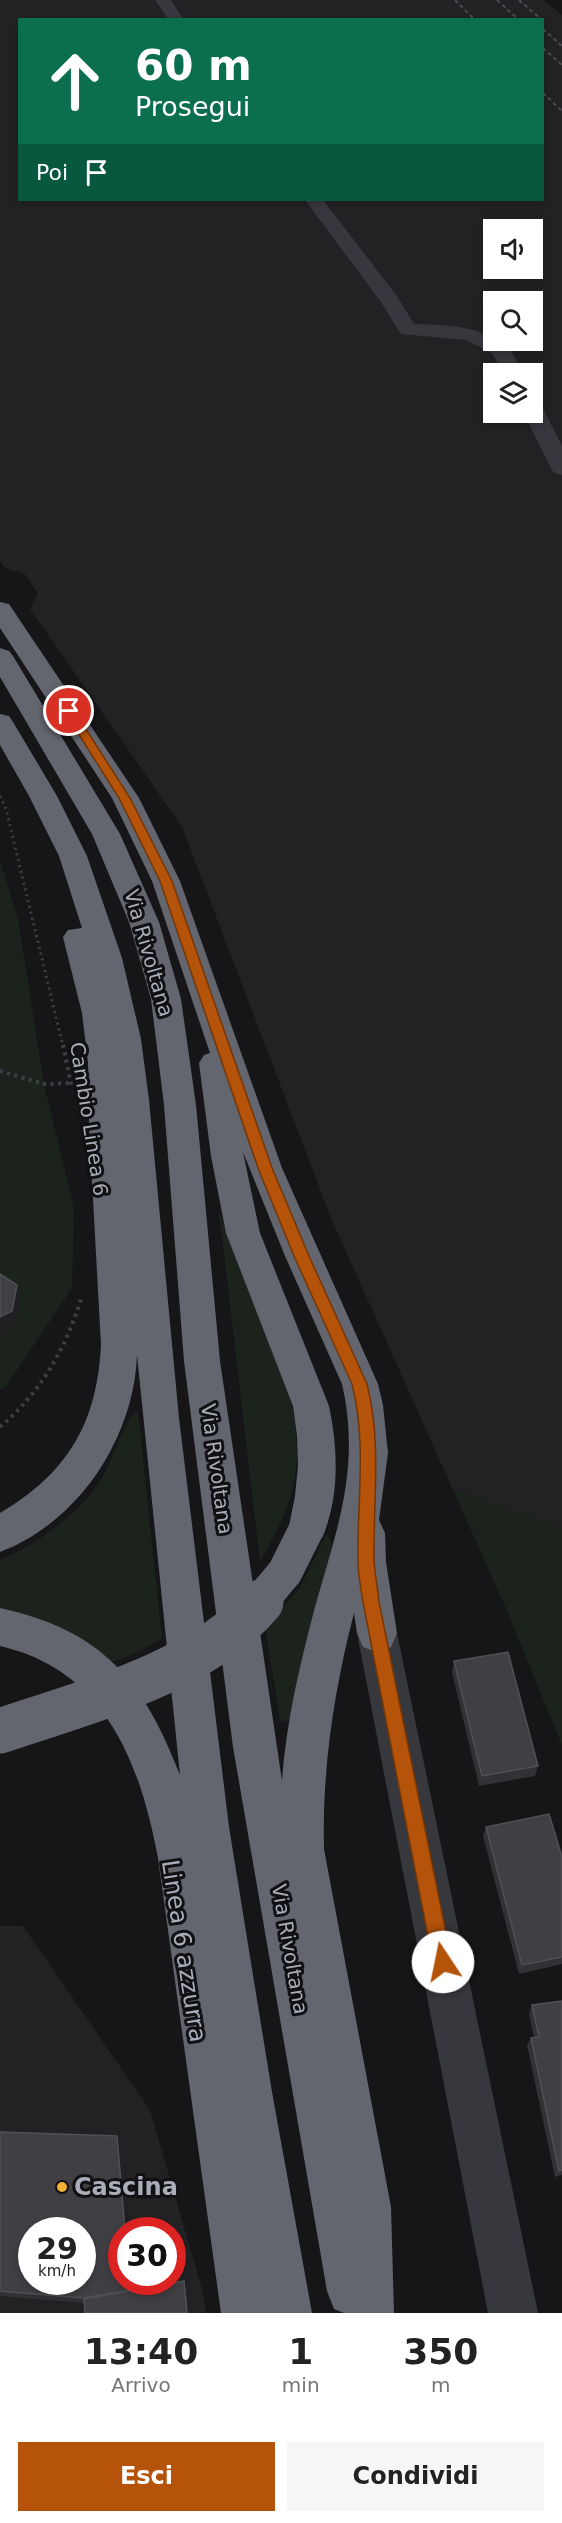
<!DOCTYPE html>
<html lang="it">
<head>
<meta charset="utf-8">
<style>
  body { margin:0; font-family:"DejaVu Sans",sans-serif; background:#f6f6f6; color:#222; height:100vh; display:flex; flex-direction:column; font-size:22px; white-space:nowrap }
  * { box-sizing:border-box; margin:0 }
  p { font-size:20px; color:#767676 }
  .icon { flex:none; width:33px; height:33px; fill:none; stroke:currentColor; stroke-width:2; stroke-linecap:round; stroke-linejoin:round }
  .map { position:relative; height:2313px; overflow:hidden }
  .sheet { display:flex; flex-direction:column; background:#fff; flex:1 }
  .sheet>* { flex:none }
  .hud { position:absolute; left:18px; top:18px; width:526px; height:183px; border-radius:0px; box-shadow:0 3px 9px #0003; background:#0b6e4f; color:#fff; overflow:hidden }
  .tools { position:absolute; left:483px; top:219px; display:grid; gap:12px }
  .tools a { display:grid; place-items:center; width:60px; height:60px; border-radius:0px; background:#fff; box-shadow:0 3px 9px #0003; font-size:30px }
  .speed { position:absolute; left:18px; top:2217px; display:flex; gap:12px; font-size:30px; font-weight:700; text-align:center }
  .speed>* { display:grid; place-content:center; width:78px; height:78px; border-radius:50%; background:#fff; box-shadow:0 3px 9px #0003; line-height:1 }
  .speed small { font-size:15px; font-weight:400 }
  .speed .limit { border:9px solid #d22; background:#fff; color:#111 }
  .pin { position:absolute; display:grid; place-items:center; width:51px; height:51px; color:#fff; margin:-26px; border:3px solid #fff; border-radius:50%; box-shadow:0 2px 6px #0007 }
  .me { position:absolute; width:66px; margin:-33px; rotate:349deg; stroke-linejoin:round; filter:drop-shadow(0 0 4px #0008) }
  .turn { display:flex; align-items:center; gap:21px; height:126px; padding:0 18px; font-size:27px }
  .turn .icon { width:78px; height:78px; stroke-width:2.5 }
  .turn b { display:block; font-size:42px; line-height:51px }
  .then { display:flex; align-items:center; height:57px; padding:0 18px; background:#0003; gap:12px; font-size:22px }
  .eta { display:flex; justify-content:space-evenly; align-items:center; height:102px; text-align:center }
  .eta b { font-size:36px; font-weight:700; line-height:42px }
  .action { display:flex; gap:12px; margin-top:auto; padding:12px 18px }
  .action a { flex:1; height:69px; border-radius:0px; background:#b45309; color:#fff; font-size:24px; font-weight:700; line-height:69px; text-align:center }
  .action a+a { background:#f6f6f6; color:#222 }
  .map>svg:first-child { display:block }
  .built { fill:#222225; fill-rule:evenodd }
  .green { fill:#1c231d }
  .lines { fill:none; stroke-linecap:round; stroke-linejoin:round }
  .path-far1 { stroke:#3d3f44; stroke-width:3; stroke-dasharray:2 4; stroke-linecap:butt }
  .path { stroke:#3d3f44; stroke-width:4; stroke-dasharray:3 4.5; stroke-linecap:butt }
  .minor { fill:#37383d; fill-rule:evenodd }
  .highway { fill:#63666e; fill-rule:evenodd }
  .rail { stroke:#4a4c52; stroke-width:2; stroke-dasharray:4 3; stroke-linecap:butt }
  .highway-bridge-far1 { stroke:#63666e; stroke-width:35 }
  .highway-bridge { stroke:#63666e; stroke-width:45 }
  .wall { fill:#323236 }
  .shaded-wall { fill:#212124 }
  .building { fill:#3f3f44; stroke:#4f5156; stroke-width:1.5; fill-rule:evenodd }
  .route { fill:#b45309; stroke:#753606; stroke-width:1.5 }
  .poi-dot { fill:#f2b134; stroke:#111113; stroke-width:2 }
  .labels { text-anchor:middle; stroke-width:6; stroke-linejoin:round; paint-order:stroke }
  .street-label { font-size:20px; fill:#a8adb8; stroke:#111113 }
  .near-street-label { font-size:24px; fill:#a8adb8; stroke:#111113 }
  .near-poi-label { font-size:24px; font-weight:bold; fill:#a8adb8; stroke:#111113; text-anchor:start }
</style>
</head>
<body>
<div class="map">
<svg width="562" height="2313" viewBox="0 0 562 2313">
  <rect width="100%" height="100%" fill="#161618"/>
  <g class="built">
    <path d="M0,0H544L562,15V1745L506,1608L331,1218L182,827L30,609L38,593L25,574L5,568L0,561ZM20,20H543V200H20ZM494,230H532V268H494ZM494,302H532V340H494ZM494,374H532V412H494Z"/>
    <path d="M0,1926H23L150,2110L202,2289L206,2313H0ZM32,2230H82V2282H32ZM122,2230H172V2282H122Z"/>
  </g>
  <g class="green">
    <polygon points="0,861 18,919 44,1084 74,1208 72,1288 7,1385 0,1390"/>
    <path d="M219,1210C227,1232 234,1254 243,1275C271,1341 311,1417 292,1491C286,1516 272,1539 260,1562Z"/>
    <path d="M138,1410L162,1639L136,1653L104,1665L0,1614V1560C35,1546 86,1509 104,1475C114,1456 122,1423 138,1410Z"/>
    <polygon points="453,1489 562,1527 562,1745 506,1608"/>
    <polygon points="327,1533 334,1550 291,1718 286,1722 280,1720 265,1627 300,1588"/>
  </g>
  <g class="lines">
    <polyline class="path-far1" points="0,796 6,809 63,1046"/>
    <g class="path">
      <polyline points="63,1045 72,1089"/>
      <polyline points="0,1071 44,1084 70,1083"/>
      <path d="M0,1427C42,1391 66,1348 82,1296"/>
    </g>
    <g class="minor">
      <polygon points="155,0 171,0 184,20 169,20"/>
      <path d="M305,200H323L397,296L414,324C443,325 468,325 494,338V340L508,346L524,374H503L493,354L466,340L401,334L381,302Z"/>
      <polygon points="532,403 540,404 543,409 562,446 562,475 554,473 551,468 523,412 532,412"/>
      <polygon points="377,1614 391,1619 397,1633 538,2313 488,2313 357,1633 363,1619"/>
    </g>
    <g class="highway">
      <path d="M0,602L9,604L139,798L180,881L282,1168L378,1384L383,1405L388,1453L379,1520L385,1533L386,1562L397,1633L391,1647L377,1652L363,1647L357,1633L354,1613C334,1691 322,1768 324,1849L391,2207L394,2313H344L334,2309L327,2291L233,1747L184,1361L164,1105L151,999L129,922L92,834L0,677V648L9,651L13,656L120,834L159,922L181,999L196,1105L220,1361L282,1781C286,1722 300,1664 315,1607C337,1529 361,1467 342,1384L285,1256L243,1152L260,1233L329,1406C338,1449 340,1497 322,1538L308,1544L294,1538L289,1526L295,1496L298,1466L297,1436L293,1406L226,1233L211,1156L199,1063L204,1055L210,1053L152,881L112,798L0,628Z"/>
      <path d="M0,714L9,716L13,722L57,796L87,856L122,958L141,1039L149,1100L179,1418L229,1827L272,2092L312,2313H221L158,1858C140,1762 105,1670 0,1646V1608C102,1630 144,1681 180,1775L137,1355C134,1438 79,1522 0,1552V1513C68,1473 97,1423 101,1345L89,1126L88,1063L82,1013L63,937L68,930L82,928L59,856L29,796L0,745Z"/>
    </g>
    <g class="rail">
      <polyline points="455,0 475,20"/>
      <polyline points="497,0 519,20"/>
      <polyline points="519,0 542,20"/>
      <polyline points="543,29 562,46"/>
      <polyline points="543,48 562,65"/>
      <polyline points="543,93 562,111"/>
    </g>
    <polyline class="highway-bridge-far1" points="259,1603 285,1572 308,1526"/>
    <path class="highway-bridge" d="M0,1731C82,1703 204,1672 261,1602"/>
  </g>
  <g class="wall">
    <polygon points="454,1661 538,1766 535,1776 479,1786 452,1672"/>
    <polygon points="486,1827 562,1857 562,1964 519,1974 483,1836"/>
    <polygon points="562,2001 562,2175 555,2177 527,2045 531,2038 534,2038 529,2013 532,2005"/>
    <polygon points="0,2132 117,2136 120,2143 133,2290 186,2285 188,2313 85,2313 84,2303 0,2296"/>
  </g>
  <g class="shaded-wall">
    <polygon points="17,1285 20,1301 16,1327 0,1335 0,1317"/>
    <polygon points="117,2136 120,2143 128,2230 125,2230"/>
    <polygon points="184,2281 186,2285 188,2313 187,2313"/>
    <polygon points="129,2282 132,2282 133,2295 130,2290"/>
  </g>
  <g class="building">
    <polygon points="0,1274 17,1285 12,1311 0,1317"/>
    <polygon points="508,1652 538,1766 482,1776 454,1661"/>
    <polygon points="549,1814 562,1857 562,1957 522,1965 486,1827"/>
    <polygon points="562,2001 562,2170 559,2171 531,2038 539,2037 532,2005"/>
    <path d="M0,2132L117,2136L125,2230H122V2282H129L130,2290L83,2298L0,2291ZM32,2230H82V2282H32Z"/>
    <polygon points="184,2281 187,2313 85,2313 84,2299"/>
  </g>
  <path class="route" d="M69,708L73,709L130,798L172,881L272,1168L309,1256L367,1384C382,1443 373,1501 374,1561C375,1575 378,1589 379,1602L452,1962L449,1968L443,1971L436,1968L433,1962L363,1602C361,1589 358,1575 358,1561C357,1501 367,1443 352,1384L294,1256L258,1168L160,881L119,798L64,711Z"/>
  <circle class="poi-dot" cx="62" cy="2187" r="6"/>
  <g class="labels">
    <g class="street-label">
      <text transform="translate(149 953) rotate(74)" y="7">Via Rivoltana</text>
      <text transform="translate(89 1119) rotate(81)" y="7">Cambio Linea 6</text>
      <text transform="translate(217 1469) rotate(82)" y="7">Via Rivoltana</text>
      <text transform="translate(290 1949) rotate(80)" y="7">Via Rivoltana</text>
    </g>
    <g class="near-street-label">
      <text transform="translate(184 1951) rotate(81)" y="8">Linea 6 azzurra</text>
    </g>
    <g class="near-poi-label">
      <text x="74" y="2195">Cascina</text>
    </g>
  </g>
</svg>
<div class="tools">
<a><svg class="icon" aria-label="sound" viewBox="0 0 24 24"><path d="M4 9h4l5-4v14l-5-4H4zM17 9q2 3 0 6"/></svg></a>
<a><svg class="icon" aria-label="search" viewBox="0 0 24 24"><circle cx="10" cy="10" r="6"/><path d="M15 15l6 6"/></svg></a>
<a><svg class="icon" aria-label="layers" viewBox="0 0 24 24"><path d="M12 4l9 5-9 5-9-5zM3 14l9 5 9-5"/></svg></a>
</div>
<div class="speed"><div>29<small>km/h</small></div><div class="limit">30</div></div>
<div class="pin" style="left:69px;top:711px;background:#d93025"><svg class="icon" aria-label="arrive" viewBox="0 0 24 24"><path d="M6 21V4h12l-3 4 3 4H6"/></svg></div>
<svg class="me" style="left:443px;top:1962px" viewBox="-20 -20 40 40"><circle r="19" fill="#fff"/><path d="M0-13L10 11 0 6-10 11z" fill="#b45309"/></svg>
<div class="hud">
<div class="turn"><svg class="icon" aria-label="ahead" viewBox="0 0 24 24"><path d="M12 20V5M6 11l6-6 6 6"/></svg><div><b>60 m</b>Prosegui</div></div>
<div class="then">Poi<svg class="icon" aria-label="arrive" viewBox="0 0 24 24"><path d="M6 21V4h12l-3 4 3 4H6"/></svg></div>
</div>
</div>
<section class="sheet">
<div class="eta">
<div><b>13:40</b><p>Arrivo</p></div>
<div><b>1</b><p>min</p></div>
<div><b>350</b><p>m</p></div>
</div>
<div class="action"><a>Esci</a><a>Condividi</a></div>
</section>
</body>
</html>
